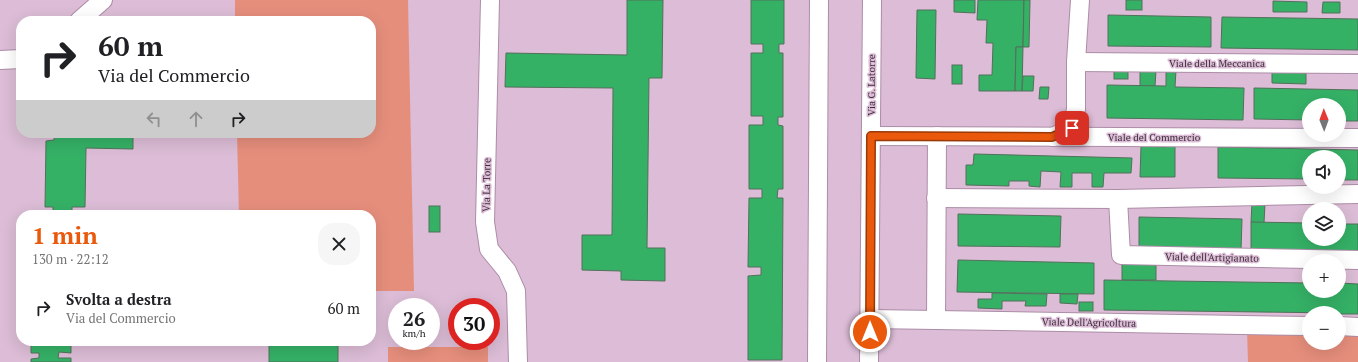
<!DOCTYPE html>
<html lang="it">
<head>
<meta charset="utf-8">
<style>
  body { margin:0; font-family:"PT Serif",serif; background:#f6f6f6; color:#202124; height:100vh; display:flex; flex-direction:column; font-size:15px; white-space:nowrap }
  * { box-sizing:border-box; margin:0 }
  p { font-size:13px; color:#757577 }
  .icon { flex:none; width:22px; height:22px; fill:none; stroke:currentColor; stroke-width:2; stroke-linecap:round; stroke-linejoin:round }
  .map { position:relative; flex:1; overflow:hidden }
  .drawer { position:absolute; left:16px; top:210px; width:360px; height:136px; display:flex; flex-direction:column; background:#fff; border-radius:16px; box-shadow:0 4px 16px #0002 }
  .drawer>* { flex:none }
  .hud { position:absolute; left:16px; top:16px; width:360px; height:122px; border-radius:16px; box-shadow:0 4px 16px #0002; background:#fff; color:#202124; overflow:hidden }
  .needle { width:26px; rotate:359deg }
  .buttons { position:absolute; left:1302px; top:98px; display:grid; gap:8px }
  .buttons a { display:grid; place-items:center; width:44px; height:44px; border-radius:50%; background:#fff; box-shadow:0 4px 16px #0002; font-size:20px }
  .speed { position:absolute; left:388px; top:298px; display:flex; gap:8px; font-size:20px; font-weight:700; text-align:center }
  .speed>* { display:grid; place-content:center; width:52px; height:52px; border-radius:50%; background:#fff; box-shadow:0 4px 16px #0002; line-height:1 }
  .speed small { font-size:10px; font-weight:400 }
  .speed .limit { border:6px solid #d22; background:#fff; color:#111 }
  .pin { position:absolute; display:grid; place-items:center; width:34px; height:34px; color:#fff; margin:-17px; border-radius:8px; box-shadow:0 2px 6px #0006 }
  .me { position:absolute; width:44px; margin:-22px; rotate:0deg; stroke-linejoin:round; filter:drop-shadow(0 0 3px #0008) }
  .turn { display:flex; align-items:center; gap:14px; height:84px; padding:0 16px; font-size:18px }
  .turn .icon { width:52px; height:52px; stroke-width:2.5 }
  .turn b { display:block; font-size:28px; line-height:34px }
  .lanes { display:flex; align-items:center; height:38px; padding:0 16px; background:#0003; justify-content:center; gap:20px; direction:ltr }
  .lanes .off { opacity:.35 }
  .round { display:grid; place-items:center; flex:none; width:42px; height:42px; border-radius:16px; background:#f6f6f6 }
  .head { display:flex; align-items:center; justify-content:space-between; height:68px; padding:0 16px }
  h1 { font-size:24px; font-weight:700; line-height:30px; color:#ea580c }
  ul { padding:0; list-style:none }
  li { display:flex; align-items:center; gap:12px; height:60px; padding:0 16px }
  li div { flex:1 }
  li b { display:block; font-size:15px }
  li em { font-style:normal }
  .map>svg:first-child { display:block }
  .green { fill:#e68e7c }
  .building { fill:#35b166; stroke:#52705a }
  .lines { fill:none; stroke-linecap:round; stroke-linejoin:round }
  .street-casing { stroke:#ac8da6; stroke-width:20 }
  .street { stroke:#fff; stroke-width:18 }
  .route-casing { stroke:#983908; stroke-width:10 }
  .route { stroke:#ea580c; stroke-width:7 }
  .labels { text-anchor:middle; stroke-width:3; stroke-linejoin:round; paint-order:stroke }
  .street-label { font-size:10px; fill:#3c2f39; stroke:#dcbcd6 }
</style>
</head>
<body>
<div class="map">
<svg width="1358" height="362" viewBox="0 0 1358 362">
  <rect width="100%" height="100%" fill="#dcbcd6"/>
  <g class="green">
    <polygon points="235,0 408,0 414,291 371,291 371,215 239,215 237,133 371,133 371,21 235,21"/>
    <polygon points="1247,329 1309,331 1309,343 1339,343 1339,331 1358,332 1358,362 1248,362"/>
    <rect x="388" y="347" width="100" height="15"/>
  </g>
  <g class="building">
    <polygon points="627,0 663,0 662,78 649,78 647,248 665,248 665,281 621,280 621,271 582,270 582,235 612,235 613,88 505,87 506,53 627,55"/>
    <polygon points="751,0 784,0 784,44 779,44 779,53 783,53 783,117 778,117 778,125 783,126 783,189 778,189 777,198 783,198 782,360 748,360 748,276 761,275 761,267 748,267 749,198 762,198 762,189 749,189 749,125 763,125 763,116 751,116 751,53 763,53 763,44 751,44"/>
    <polygon points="954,0 975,0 975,13 954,12"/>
    <polygon points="978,0 1024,0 1023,47 1016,47 1015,91 979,91 979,75 992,75 993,43 986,43 987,20 977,20"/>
    <polygon points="1024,0 1030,0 1029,47 1023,47"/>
    <rect x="1126" y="0" width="16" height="10"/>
    <polygon points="1273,1 1307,2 1307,12 1273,12"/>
    <polygon points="1323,2 1340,2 1340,13 1322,13"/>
    <polygon points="917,10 936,10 935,79 916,78"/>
    <polygon points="1108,15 1211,17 1211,47 1108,46"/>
    <polygon points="1222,17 1358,19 1358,50 1221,48"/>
    <polygon points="1016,47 1023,47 1022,91 1015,91"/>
    <rect x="952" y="65" width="10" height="19"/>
    <rect x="1114" y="70" width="14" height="9"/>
    <polygon points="1140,70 1156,70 1155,86 1140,86"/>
    <polygon points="1176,70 1175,87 1244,88 1243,120 1107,118 1107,85 1166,86 1166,71"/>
    <polygon points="1272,72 1306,73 1306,84 1272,83"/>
    <polygon points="1023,76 1034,76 1033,91 1022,91"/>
    <polygon points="1040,87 1049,87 1048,99 1039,99"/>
    <polygon points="1254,88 1358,90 1358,121 1339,121 1339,105 1309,105 1309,120 1254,119"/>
    <polygon points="39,133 133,133 133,149 86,148 85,207 72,207 72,212 85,212 85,215 45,215 45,213 53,213 53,207 45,207 46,141 54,140 55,133"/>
    <polygon points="1166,138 1175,138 1175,177 1140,177 1141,146 1166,147"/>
    <polygon points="1218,147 1358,150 1358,180 1339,180 1339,157 1309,157 1309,179 1218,178"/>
    <polygon points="974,154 1132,158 1131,173 1104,173 1103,187 1092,187 1092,173 1072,173 1072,187 1060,187 1061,172 1041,171 1040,187 1029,186 1029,181 1009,181 1009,186 966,185 966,165 973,165"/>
    <polygon points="1252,203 1265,203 1264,223 1251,222"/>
    <rect x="429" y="206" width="11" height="26"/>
    <polygon points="958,214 1061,216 1060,247 958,246"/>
    <polygon points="1139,217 1242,219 1241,251 1139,249"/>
    <polygon points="1251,222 1309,223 1309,239 1339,239 1339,224 1358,224 1358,256 1251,254"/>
    <polygon points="958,260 1094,263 1094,294 957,292"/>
    <polygon points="1122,264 1156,265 1156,280 1122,280"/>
    <polygon points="1104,280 1309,283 1309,291 1339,291 1339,283 1358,284 1358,314 1339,314 1339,313 1104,310"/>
    <polygon points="992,293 1047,294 1046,306 1025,306 1026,301 1002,301 1002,309 978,308 978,299 992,299"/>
    <polygon points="1060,294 1078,294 1077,304 1060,303"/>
    <rect x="1079" y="302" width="14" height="9"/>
    <polygon points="31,341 71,341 71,353 59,352 58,358 71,358 71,362 31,362 31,359 39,358 39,353 31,353"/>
    <rect x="269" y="341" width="69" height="21"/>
  </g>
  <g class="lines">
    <defs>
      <g id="street">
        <polyline points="490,0 485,222 489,249 507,271 516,291 518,362"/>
        <polyline points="79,21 103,0"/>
        <polyline points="0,60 21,59"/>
        <polyline points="1076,62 1358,64"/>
        <polyline points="871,136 1358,138"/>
        <polyline points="1053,137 1072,128 1076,109 1076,62 1080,0"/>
        <polyline points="936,198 1118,199 1358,194"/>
        <polyline points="1118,199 1121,255 1358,260"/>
        <polyline points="870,319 1309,326"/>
        <polyline points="936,320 937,136"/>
        <polyline points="1339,326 1358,327"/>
        <polyline points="817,362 819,0"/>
        <polyline points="869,362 872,0"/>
      </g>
    </defs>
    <use href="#street" class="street-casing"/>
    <use href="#street" class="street"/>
  </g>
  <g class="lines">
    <defs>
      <polyline id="route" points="870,332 871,136 1052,137 1072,128"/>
    </defs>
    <use href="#route" class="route-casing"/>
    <use href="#route" class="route"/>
  </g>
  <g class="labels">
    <g class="street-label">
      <text x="1217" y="67">Viale della Meccanica</text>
      <text transform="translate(871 85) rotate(-90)" y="4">Via G. Latorre</text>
      <text x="1154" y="141">Viale del Commercio</text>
      <text transform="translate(486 185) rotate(-89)" y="4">Via La Torre</text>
      <text transform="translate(1212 257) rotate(1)" y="4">Viale dell'Artigianato</text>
      <text transform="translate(1089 322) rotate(1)" y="4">Viale Dell'Agricoltura</text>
    </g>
  </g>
</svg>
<div class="buttons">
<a><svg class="needle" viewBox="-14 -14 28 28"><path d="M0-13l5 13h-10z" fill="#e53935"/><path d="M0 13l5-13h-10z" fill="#757577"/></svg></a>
<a><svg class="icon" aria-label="sound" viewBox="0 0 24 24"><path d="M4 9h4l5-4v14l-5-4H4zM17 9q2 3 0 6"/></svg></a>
<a><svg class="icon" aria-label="layers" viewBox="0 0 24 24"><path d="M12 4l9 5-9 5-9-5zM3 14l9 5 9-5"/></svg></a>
<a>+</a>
<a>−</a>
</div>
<div class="speed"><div>26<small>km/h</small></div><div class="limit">30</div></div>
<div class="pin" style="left:1072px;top:128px;background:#d93025"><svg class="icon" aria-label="arrive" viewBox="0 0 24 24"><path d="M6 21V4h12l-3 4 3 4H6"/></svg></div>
<svg class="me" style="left:870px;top:332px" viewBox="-20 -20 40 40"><circle r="17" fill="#ea580c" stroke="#fff" stroke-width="3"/><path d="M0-11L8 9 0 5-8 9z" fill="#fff"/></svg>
<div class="hud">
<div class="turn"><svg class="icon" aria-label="right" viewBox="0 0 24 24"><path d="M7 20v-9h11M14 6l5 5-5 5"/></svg><div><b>60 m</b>Via del Commercio</div></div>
<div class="lanes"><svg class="icon off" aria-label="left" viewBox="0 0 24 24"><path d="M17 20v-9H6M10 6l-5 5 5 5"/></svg><svg class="icon off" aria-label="ahead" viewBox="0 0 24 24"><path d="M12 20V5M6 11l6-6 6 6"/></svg><svg class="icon" aria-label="right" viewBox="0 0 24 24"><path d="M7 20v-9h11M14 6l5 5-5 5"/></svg></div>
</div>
<section class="drawer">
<div class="head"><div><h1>1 min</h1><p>130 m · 22:12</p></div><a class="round"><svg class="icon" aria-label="close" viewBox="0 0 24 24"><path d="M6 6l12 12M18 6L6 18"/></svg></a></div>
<ul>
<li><svg class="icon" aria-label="right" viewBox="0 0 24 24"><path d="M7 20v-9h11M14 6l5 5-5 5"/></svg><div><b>Svolta a destra</b><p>Via del Commercio</p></div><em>60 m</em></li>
</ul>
</section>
</div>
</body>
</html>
